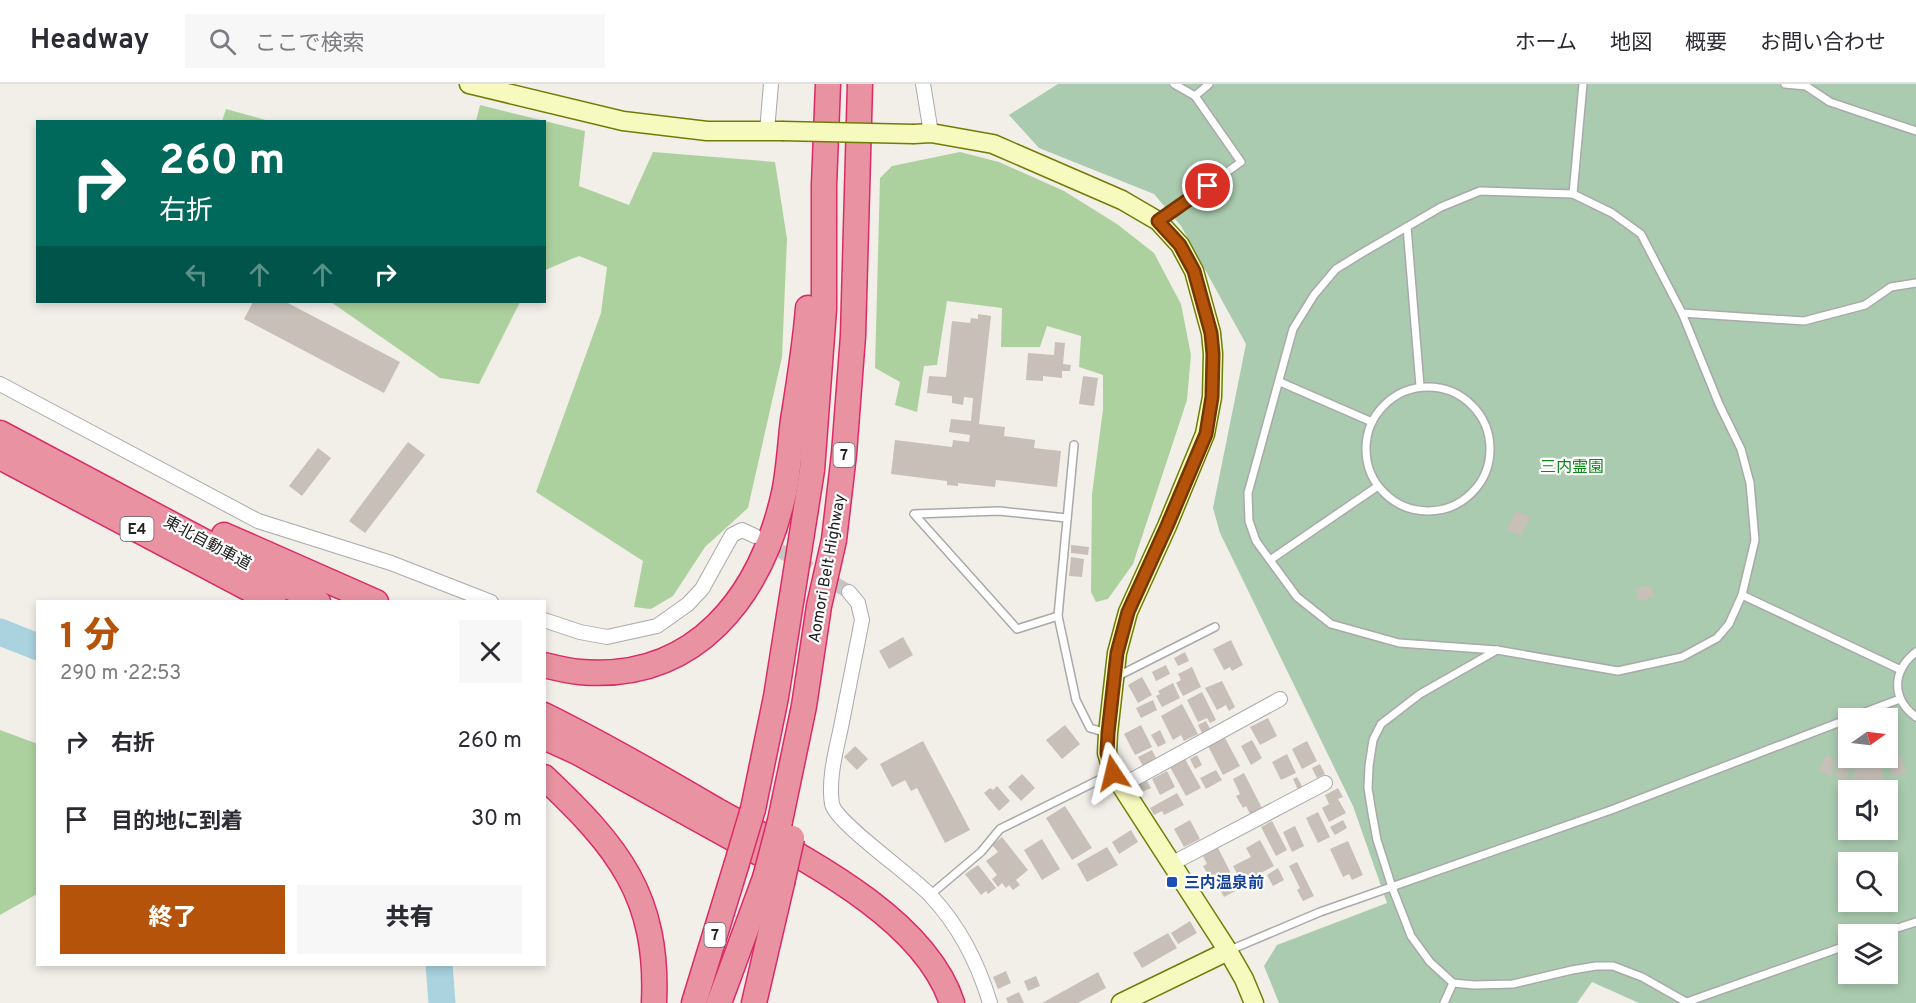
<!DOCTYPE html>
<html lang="ja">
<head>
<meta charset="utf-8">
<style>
  body { margin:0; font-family:Overpass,"Noto Sans JP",sans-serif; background:#f7f7f7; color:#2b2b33; height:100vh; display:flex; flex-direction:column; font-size:22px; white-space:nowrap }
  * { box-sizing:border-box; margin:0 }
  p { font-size:20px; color:#7c7c81 }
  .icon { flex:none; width:33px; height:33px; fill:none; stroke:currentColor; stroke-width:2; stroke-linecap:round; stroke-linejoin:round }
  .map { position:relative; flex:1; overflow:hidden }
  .details { position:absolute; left:36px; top:516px; width:510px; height:366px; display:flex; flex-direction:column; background:#fff; border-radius:0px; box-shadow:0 3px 9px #0003 }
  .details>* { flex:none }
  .banner { position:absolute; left:36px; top:36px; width:510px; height:183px; border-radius:0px; box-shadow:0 3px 9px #0003; background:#00695c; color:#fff; overflow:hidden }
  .needle { width:39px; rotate:76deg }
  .tools { position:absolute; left:1838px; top:624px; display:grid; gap:12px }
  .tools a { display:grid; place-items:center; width:60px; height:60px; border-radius:0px; background:#fff; box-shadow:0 3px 9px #0003; font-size:30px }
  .pin { position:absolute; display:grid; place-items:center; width:51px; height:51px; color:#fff; margin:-26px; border:3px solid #fff; border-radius:50%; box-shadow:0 2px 6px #0007 }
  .me { position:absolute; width:66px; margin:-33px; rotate:350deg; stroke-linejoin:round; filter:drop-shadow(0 0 4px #0008) }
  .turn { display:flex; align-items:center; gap:21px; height:126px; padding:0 24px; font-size:27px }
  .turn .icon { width:78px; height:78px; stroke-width:2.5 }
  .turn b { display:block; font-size:42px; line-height:51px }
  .lanes { display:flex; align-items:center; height:57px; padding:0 24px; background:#0003; justify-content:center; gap:30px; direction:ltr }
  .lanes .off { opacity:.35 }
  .round { display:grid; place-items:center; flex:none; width:63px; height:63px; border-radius:0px; background:#f7f7f7 }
  .head { display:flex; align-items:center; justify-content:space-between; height:102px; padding:0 24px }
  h1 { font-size:36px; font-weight:800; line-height:45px; color:#b45309 }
  .primary-button { display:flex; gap:12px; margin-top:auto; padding:12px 24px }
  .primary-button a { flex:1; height:69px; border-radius:0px; background:#b45309; color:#fff; font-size:24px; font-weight:800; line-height:69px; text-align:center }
  .primary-button a+a { background:#f7f7f7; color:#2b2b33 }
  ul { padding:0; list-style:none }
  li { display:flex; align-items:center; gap:18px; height:78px; padding:0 24px }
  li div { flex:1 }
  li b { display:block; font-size:22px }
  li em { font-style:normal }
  header { display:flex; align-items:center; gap:36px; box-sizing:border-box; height:84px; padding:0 30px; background:#fff; border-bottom:2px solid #e1e1e2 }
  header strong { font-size:28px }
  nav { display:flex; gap:33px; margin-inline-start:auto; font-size:21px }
  .search { width:420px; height:54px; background:#f7f7f7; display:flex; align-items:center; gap:15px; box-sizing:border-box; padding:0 21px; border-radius:0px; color:#7c7c81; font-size:22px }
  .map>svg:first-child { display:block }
  .forest { fill:#add19e }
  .cemetery { fill:#aacbaf; fill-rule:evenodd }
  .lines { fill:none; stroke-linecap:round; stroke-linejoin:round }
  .river { stroke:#aad3df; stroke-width:27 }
  .building { fill:#c7bfb8 }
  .street-tunnel { stroke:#c8c6c1; stroke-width:14; stroke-dasharray:14 7; stroke-linecap:butt }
  .lane-casing { stroke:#a9a9a9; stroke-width:10 }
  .street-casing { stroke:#a9a9a9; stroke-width:16 }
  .secondary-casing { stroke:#707d05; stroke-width:21 }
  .highway-casing { stroke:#dc2a67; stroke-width:27 }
  .lane { stroke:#fff; stroke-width:7 }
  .street { stroke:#fff; stroke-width:14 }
  .secondary { stroke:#f7fabf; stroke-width:18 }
  .highway { stroke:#e892a2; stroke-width:24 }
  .secondary-bridge-casing { stroke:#707d05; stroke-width:21; stroke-linecap:butt }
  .highway-bridge-casing { stroke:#dc2a67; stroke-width:27; stroke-linecap:butt }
  .secondary-bridge { stroke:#f7fabf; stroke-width:18 }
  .highway-bridge { stroke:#e892a2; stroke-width:24 }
  .route-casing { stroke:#753606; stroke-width:15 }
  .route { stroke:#b45309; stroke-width:10 }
  .transit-dot { fill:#1a4fb4; stroke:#fff; stroke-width:2 }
  .labels { text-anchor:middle; stroke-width:4.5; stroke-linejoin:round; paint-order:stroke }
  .shield { fill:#fff; stroke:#646464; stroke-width:1.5 }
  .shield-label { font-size:15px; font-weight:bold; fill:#222 }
  .park-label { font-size:16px; fill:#0c8416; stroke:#fff }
  .street-label { font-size:16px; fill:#222; stroke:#fff }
  .transit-label { font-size:16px; font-weight:bold; fill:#164399; stroke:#fff; text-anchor:start }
</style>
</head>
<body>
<header>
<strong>Headway</strong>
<div class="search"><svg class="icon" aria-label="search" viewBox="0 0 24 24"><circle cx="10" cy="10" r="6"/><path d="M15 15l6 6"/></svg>ここで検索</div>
<nav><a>ホーム</a><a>地図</a><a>概要</a><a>お問い合わせ</a></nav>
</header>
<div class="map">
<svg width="1916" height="919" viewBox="0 0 1916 919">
  <rect width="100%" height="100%" fill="#f2efe9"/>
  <g class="forest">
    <polygon points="480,21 585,47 579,102 629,121 653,68 775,78 787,155 782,273 748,424 705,463 673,512 651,525 634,523 643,477 536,408 601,229 607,183 579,172 545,186 544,38 476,37"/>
    <polygon points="226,25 269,37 222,37"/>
    <polygon points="960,68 999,78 1064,107 1117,140 1154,169 1181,220 1191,271 1187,316 1133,480 1108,515 1096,518 1091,508 1092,410 1103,325 1103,291 1079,283 1081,252 1047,242 1040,263 1001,263 1002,224 947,217 937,281 924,282 917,328 895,321 900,298 875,284 880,94 892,82"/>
    <polygon points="331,218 520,218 479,300 440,294"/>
    <polygon points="0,646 38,660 37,810 0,831"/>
  </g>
  <path class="cemetery" d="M1058,0H1916V919H1639L1592,898L1577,919H1279L1264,882L1277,861L1387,819L1353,722L1220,449L1213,424L1246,260L1181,142L1154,110L1039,64L1009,31ZM1848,634H1887V674H1848ZM1848,706H1887V746H1848ZM1848,778H1887V818H1848ZM1848,850H1887V890H1848Z"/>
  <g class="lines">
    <g class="river">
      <polyline points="0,548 38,563"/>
      <polyline points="439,880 442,919"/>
    </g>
  </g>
  <g class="building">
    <polygon points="253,218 286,218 400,278 384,309 244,235"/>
    <polygon points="978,230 991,232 979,340 1005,343 1004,352 1035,356 1034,364 1061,367 1057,403 996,396 995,403 958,399 958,402 947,401 947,397 891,390 895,356 952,363 953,356 969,358 970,351 949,348 951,335 971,337 973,314 964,313 963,321 952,319 952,312 927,309 929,292 946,293 952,237 970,239 971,234 978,235"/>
    <polygon points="1055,258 1065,259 1063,280 1071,281 1070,287 1062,287 1062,294 1043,292 1043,297 1026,296 1028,269 1054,271"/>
    <polygon points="1083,292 1098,294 1094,322 1079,320"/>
    <polygon points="408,358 425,371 365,449 349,437"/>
    <polygon points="318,364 331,374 302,412 289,402"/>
    <polygon points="1516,427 1530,433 1521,452 1507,446"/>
    <polygon points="1071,461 1089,463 1088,471 1071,469"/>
    <polygon points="1071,473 1084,475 1082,493 1069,492"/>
    <polygon points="1651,501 1654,513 1639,517 1636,505"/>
    <polygon points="903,553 913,571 889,585 879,567"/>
    <polygon points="1231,556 1243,581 1232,587 1230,583 1224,586 1213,565"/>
    <polygon points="1185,568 1189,577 1178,582 1174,574"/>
    <polygon points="1166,581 1170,590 1156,597 1152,588"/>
    <polygon points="1192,583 1201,603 1183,612 1176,599 1181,596 1178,590"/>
    <polygon points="1142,593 1152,611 1138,619 1128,601"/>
    <polygon points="1222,597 1235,623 1229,627 1226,621 1217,626 1205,604"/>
    <polygon points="1173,599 1180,614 1162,623 1156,612 1160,610 1158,607"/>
    <polygon points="1202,608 1216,636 1210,639 1207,634 1198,638 1187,616"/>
    <polygon points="1153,616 1157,626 1141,634 1136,624"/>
    <polygon points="1182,620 1198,650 1184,657 1181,651 1173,656 1161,632"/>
    <polygon points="1268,634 1277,652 1260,661 1250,643"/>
    <polygon points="1206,637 1211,647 1203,651 1198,641"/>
    <polygon points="1065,641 1080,660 1062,675 1046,656"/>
    <polygon points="1141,641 1152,663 1135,671 1124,650"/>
    <polygon points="1160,646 1166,659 1158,663 1151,651"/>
    <polygon points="1225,654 1240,682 1223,691 1208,662"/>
    <polygon points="1252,656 1262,674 1251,681 1241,662"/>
    <polygon points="923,657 970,746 945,759 917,704 911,707 905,696 892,703 880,680"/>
    <polygon points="1307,657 1317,677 1302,685 1292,665"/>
    <polygon points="855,662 868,675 857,686 844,673"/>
    <polygon points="1152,666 1156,674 1143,682 1138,673"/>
    <polygon points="1287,670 1296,689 1281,696 1272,678"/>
    <polygon points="1197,671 1202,681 1195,685 1190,675"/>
    <polygon points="1900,671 1906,688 1893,693 1887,676"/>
    <polygon points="1825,672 1836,676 1831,692 1819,687"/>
    <polygon points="1185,675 1201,704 1186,712 1170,683"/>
    <polygon points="1840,678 1850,681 1846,696 1835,692"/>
    <polygon points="1320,680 1325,690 1317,694 1312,684"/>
    <polygon points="1881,681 1884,694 1862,700 1852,698 1854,682 1864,684"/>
    <polygon points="1216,686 1222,696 1206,705 1200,694"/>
    <polygon points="1167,687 1175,703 1160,711 1152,695"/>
    <polygon points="1244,689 1262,724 1250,730 1246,722 1243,724 1236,712 1240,710 1233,695"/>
    <polygon points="1022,690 1035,704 1021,717 1008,703"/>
    <polygon points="1297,693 1303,704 1298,706 1293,695"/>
    <polygon points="1146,695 1151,704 1140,709 1136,700"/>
    <polygon points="997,702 1010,717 999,727 984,709 990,704 993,706"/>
    <polygon points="1338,704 1343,713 1338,715 1346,729 1329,738 1322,724 1329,720 1325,711"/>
    <polygon points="1177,709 1184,721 1164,731 1162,727 1154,731 1150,724"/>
    <polygon points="1065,722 1092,764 1072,776 1046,734"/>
    <polygon points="1318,728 1330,753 1318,759 1306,734"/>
    <polygon points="1190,736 1200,755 1184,763 1174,745"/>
    <polygon points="1343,736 1347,744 1335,751 1330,743"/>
    <polygon points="1272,737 1287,766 1276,772 1261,743"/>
    <polygon points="1295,742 1304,762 1292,768 1283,748"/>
    <polygon points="1131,746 1138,758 1119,770 1112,758"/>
    <polygon points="1002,753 1028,786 1016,796 1020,801 1013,806 1009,801 1006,804 1002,799 998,803 992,795 997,791 986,777 998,768 992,761"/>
    <polygon points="1042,755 1060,785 1042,796 1024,766"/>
    <polygon points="1260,756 1274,782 1242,799 1233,782 1251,773 1246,764"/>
    <polygon points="1348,757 1363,791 1352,796 1349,790 1343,793 1330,765"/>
    <polygon points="1107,763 1118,781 1087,798 1077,780"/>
    <polygon points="1218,764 1239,805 1224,813 1213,793 1210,794 1203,782 1207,780 1203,772"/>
    <polygon points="1297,778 1314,812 1303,817 1297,806 1300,804 1289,782"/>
    <polygon points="978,781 996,804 988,810 986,807 981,811 965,790"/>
    <polygon points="1278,784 1284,796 1273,802 1267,791"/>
    <polygon points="1190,837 1197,849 1178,860 1171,849"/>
    <polygon points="1168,849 1177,864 1142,884 1133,869"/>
    <polygon points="1006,887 1011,899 998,905 993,893"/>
    <polygon points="1098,888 1106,904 1078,919 1042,919"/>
    <polygon points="1036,892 1040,902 1028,907 1024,897"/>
    <polygon points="1019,908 1024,919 1008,919 1006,914"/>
  </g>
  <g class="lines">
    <polyline class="street-tunnel" points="762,456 849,508"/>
    <defs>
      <g id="lane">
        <polyline points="1174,0 1195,12"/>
        <polyline points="1785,0 1806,2 1830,18 1916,47"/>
        <polygon points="1480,107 1573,110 1612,129 1641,150 1682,229 1719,320 1741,365 1750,399 1755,456 1742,511 1729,540 1717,554 1682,573 1618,587 1497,566 1399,559 1331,540 1297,513 1256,457 1249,437 1248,409 1293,245 1314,211 1336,185 1362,169 1441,123"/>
        <polyline points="1573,110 1583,0"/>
        <polyline points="1158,137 1241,78 1195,12 1209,0"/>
        <polyline points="1407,143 1420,302"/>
        <polyline points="1682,229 1804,237 1865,221 1891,203 1916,199"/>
        <polyline points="1280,298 1372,338"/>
        <circle cx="1428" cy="365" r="62"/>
        <polyline points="1074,361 1058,532 1076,616 1090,644 1107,649"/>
        <polyline points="1270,476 1378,402"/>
        <polyline points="1742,511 1901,586"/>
        <polyline points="1058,532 1017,545 914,430 999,427 1067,434"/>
        <polyline points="1497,566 1420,610 1381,640 1373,656 1369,682 1368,704 1372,729 1377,756 1392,803 1411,852 1430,878 1453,899 1474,901 1513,900 1572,886 1596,882 1613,882 1642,893 1688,919"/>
        <path d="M1916,568C1892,587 1891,614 1916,633"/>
        <polyline points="1116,593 1215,543"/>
        <polyline points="1849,634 1900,615"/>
        <polyline points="930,811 981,768 1000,745 1113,689"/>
        <polyline points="1879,850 1916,838"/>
        <polyline points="1230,866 1320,828 1611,726 1848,635"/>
        <polyline points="1687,918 1848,861"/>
        <polyline points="1444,919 1453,899"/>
      </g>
      <g id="street">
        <polyline points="923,0 931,49"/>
        <polyline points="767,47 771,0"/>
        <polyline points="0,300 258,437 391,479 491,518"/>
        <path d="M849,508L858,519L862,536C855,571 848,607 841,643C836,667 828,695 832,720C836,739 913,792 931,812C960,843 978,879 990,919"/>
        <polyline points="544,536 580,548 607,553 657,542 688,520 702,505 732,451 742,446 755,452"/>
        <polyline points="1121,702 1280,615"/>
        <polyline points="1171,780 1325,699"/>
      </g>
      <g id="secondary">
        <polyline points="469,0 623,37 707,47 782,47"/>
        <polyline points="914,50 931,49 993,60 1122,116 1158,137 1180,161 1194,187 1211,249 1213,270 1212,313 1205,350 1167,442 1128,528 1117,569 1108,649 1107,669 1113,689 1228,867 1244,895 1254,919"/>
        <polyline points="1121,919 1228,867"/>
      </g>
      <g id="highway">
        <polyline points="0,349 318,518"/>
        <polyline points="0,373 274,518"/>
        <polyline points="224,451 376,518"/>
        <path d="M544,581C556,584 568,587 580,588C696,598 761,512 784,409C789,385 790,360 793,336C799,299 805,262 808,224"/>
        <path d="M544,631C603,660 660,693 716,726C793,769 923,830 952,919"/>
        <polyline points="544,653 577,668 759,769"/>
        <path d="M544,693C618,763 659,812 654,919"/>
        <polyline points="753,725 776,613 812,386 824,225 824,101 828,0"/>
        <polyline points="780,737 804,622 819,522 834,456 844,370 853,252 860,0"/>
        <polyline points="694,919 736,782"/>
        <polyline points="719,919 765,794"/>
        <polyline points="754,919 782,799"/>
      </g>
    </defs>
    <use href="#lane" class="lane-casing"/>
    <use href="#street" class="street-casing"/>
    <use href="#secondary" class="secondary-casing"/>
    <use href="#highway" class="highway-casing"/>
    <use href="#lane" class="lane"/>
    <use href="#street" class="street"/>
    <use href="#secondary" class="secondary"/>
    <use href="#highway" class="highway"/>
    <defs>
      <polyline id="secondary-bridge" points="782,47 914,50"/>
      <g id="highway-bridge">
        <polyline points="736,782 753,725"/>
        <polyline points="765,794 780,737"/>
        <polyline points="782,799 792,754"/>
      </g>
    </defs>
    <use href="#secondary-bridge" class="secondary-bridge-casing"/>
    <use href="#highway-bridge" class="highway-bridge-casing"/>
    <use href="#secondary-bridge" class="secondary-bridge"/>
    <use href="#highway-bridge" class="highway-bridge"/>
  </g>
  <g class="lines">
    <defs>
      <polyline id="route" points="1113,689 1107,669 1108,649 1117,569 1128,528 1167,442 1206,350 1212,313 1213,270 1211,249 1194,187 1180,161 1158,137 1208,102"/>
    </defs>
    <use href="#route" class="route-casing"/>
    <use href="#route" class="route"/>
  </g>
  <rect class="transit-dot" x="1166" y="792" width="12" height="12" rx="3"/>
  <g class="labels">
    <g class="shield">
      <rect x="833.5" y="359" width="21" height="24" rx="4.5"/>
      <rect x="120.5" y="433" width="33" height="24" rx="4.5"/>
      <rect x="704.5" y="839" width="21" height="24" rx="4.5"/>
    </g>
    <g class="shield-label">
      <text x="844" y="376">7</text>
      <text x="137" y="450">E4</text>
      <text x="715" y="856">7</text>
    </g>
    <g class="park-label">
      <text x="1572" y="388">三内霊園</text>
    </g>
    <g class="street-label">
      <text transform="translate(208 458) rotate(28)" y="6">東北自動車道</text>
      <text transform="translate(826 484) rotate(-80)" y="6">Aomori Belt Highway</text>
    </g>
    <g class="transit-label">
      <text x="1184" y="804">三内温泉前</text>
    </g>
  </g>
</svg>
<div class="tools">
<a><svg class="needle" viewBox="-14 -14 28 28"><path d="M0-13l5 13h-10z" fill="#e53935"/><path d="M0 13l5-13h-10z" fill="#7c7c81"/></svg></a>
<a><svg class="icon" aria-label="sound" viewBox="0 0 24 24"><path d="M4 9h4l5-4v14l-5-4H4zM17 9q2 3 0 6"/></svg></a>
<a><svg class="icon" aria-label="search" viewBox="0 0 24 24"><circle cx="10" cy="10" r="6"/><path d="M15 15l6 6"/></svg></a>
<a><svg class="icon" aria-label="layers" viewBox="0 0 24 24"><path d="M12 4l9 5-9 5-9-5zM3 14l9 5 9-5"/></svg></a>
</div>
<div class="pin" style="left:1208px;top:102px;background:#d93025"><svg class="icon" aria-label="arrive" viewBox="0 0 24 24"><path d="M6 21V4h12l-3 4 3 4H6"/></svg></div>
<svg class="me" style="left:1113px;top:689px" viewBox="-20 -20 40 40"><path d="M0-17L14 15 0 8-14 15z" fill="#b45309" stroke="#fff" stroke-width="4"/></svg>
<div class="banner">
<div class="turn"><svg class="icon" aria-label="right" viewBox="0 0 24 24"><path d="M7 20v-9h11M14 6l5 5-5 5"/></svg><div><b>260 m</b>右折</div></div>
<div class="lanes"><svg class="icon off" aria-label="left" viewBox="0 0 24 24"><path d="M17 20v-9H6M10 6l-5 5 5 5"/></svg><svg class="icon off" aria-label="ahead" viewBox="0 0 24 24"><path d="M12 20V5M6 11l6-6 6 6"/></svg><svg class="icon off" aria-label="ahead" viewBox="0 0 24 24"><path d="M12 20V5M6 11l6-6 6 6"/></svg><svg class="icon" aria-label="right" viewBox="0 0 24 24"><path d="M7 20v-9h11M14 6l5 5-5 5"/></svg></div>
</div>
<section class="details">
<div class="head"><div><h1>1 分</h1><p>290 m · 22:53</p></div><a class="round"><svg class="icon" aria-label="close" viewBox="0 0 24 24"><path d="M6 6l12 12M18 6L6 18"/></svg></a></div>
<ul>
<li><svg class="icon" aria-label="right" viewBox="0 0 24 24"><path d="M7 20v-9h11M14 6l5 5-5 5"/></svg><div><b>右折</b></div><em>260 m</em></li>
<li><svg class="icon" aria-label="arrive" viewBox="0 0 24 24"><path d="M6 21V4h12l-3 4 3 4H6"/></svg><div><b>目的地に到着</b></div><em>30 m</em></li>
</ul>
<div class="primary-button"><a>終了</a><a>共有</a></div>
</section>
</div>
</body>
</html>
